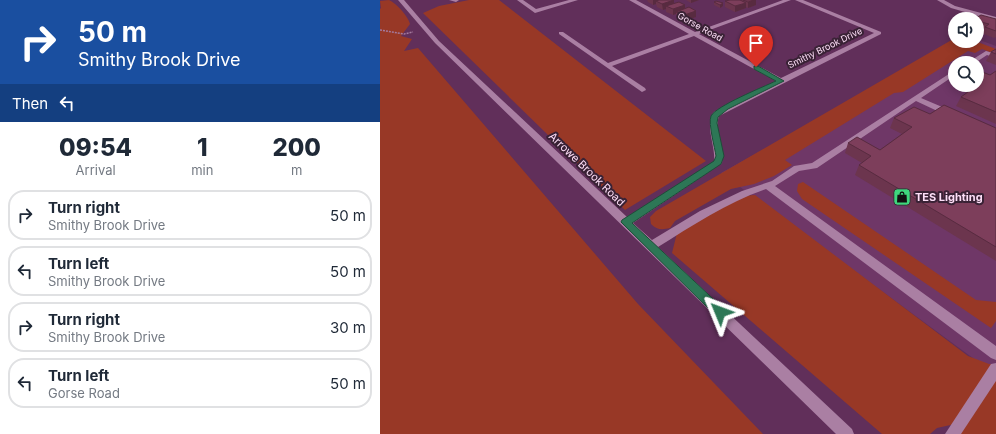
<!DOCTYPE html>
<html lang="en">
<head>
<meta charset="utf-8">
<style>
  body { margin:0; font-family:Inter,sans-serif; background:#f2f2f3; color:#1f2937; height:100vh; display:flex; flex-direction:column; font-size:15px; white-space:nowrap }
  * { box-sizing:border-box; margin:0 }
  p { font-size:13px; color:#747a83 }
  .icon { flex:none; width:22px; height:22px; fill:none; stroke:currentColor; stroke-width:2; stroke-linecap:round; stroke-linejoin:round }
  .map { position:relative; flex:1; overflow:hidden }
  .drawer { display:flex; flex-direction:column; background:#fff; width:380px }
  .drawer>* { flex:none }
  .top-card { background:#1a4fa0; color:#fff; overflow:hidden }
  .tools { position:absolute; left:568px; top:12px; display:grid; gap:8px }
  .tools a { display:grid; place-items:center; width:36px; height:36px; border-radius:50%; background:#fff; box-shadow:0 2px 10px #0003; font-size:20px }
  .pin { position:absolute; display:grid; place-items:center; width:34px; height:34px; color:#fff; margin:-41px -17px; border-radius:50% 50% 50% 0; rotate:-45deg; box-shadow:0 0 4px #0007 }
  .pin .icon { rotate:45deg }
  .me { position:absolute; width:44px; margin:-22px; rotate:314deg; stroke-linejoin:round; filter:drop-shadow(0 0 3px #0008) }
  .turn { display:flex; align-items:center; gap:14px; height:84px; padding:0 12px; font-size:18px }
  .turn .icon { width:52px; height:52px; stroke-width:2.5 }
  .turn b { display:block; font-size:28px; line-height:34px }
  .then { display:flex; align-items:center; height:38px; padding:0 12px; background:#0003; gap:8px; font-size:15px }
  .eta { display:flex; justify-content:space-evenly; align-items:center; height:68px; text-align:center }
  .eta b { font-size:24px; font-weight:800; line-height:28px }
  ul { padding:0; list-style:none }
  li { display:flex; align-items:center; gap:12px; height:50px; margin:0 8px 6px; padding:0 4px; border:2px solid #e0e1e3; border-radius:16px }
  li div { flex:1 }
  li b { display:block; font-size:15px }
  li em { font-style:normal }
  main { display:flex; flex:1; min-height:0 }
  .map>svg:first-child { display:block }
  .built { fill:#6f3767; fill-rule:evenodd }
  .green { fill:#983826 }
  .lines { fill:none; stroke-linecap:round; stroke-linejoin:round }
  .path { stroke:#a47a9d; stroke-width:1.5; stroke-dasharray:2 1; stroke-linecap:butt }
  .minor { fill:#aa7fa3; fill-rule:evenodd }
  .wall { fill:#6c354e }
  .shaded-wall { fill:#582b40 }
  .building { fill:#7d3e5b; stroke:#582b40 }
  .route { fill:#2d7756; stroke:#1d4d38 }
  .labels { text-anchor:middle; stroke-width:4; stroke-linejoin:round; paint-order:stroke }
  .far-street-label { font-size:9px; fill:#fedff8; stroke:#392235 }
  .street-label { font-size:11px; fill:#fedff8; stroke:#392235 }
  .poi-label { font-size:11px; font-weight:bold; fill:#fedff8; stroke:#392235; text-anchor:start }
</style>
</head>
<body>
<main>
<section class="drawer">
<div class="top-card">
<div class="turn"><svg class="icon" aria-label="right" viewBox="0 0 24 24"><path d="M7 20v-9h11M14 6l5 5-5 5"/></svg><div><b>50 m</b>Smithy Brook Drive</div></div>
<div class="then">Then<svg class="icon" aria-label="left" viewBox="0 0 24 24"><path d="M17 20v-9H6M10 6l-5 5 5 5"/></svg></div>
</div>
<div class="eta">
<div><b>09:54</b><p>Arrival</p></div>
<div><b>1</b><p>min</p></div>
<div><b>200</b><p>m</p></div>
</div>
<ul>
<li><svg class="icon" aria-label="right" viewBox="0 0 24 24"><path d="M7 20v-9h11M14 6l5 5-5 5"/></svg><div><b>Turn right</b><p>Smithy Brook Drive</p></div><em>50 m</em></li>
<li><svg class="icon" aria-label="left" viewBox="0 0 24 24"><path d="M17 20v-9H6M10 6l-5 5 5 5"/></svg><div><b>Turn left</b><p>Smithy Brook Drive</p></div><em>50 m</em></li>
<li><svg class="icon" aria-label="right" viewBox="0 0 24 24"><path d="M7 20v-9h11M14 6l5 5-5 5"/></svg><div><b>Turn right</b><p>Smithy Brook Drive</p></div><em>30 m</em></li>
<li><svg class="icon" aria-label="left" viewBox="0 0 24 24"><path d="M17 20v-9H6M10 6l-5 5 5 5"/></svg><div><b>Turn left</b><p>Gorse Road</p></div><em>50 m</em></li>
</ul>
</section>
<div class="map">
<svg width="616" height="434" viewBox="0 0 616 434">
  <rect width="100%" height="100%" fill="#612f5a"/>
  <path class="built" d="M597,39L616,46V375L341,173L580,41H597ZM575,63H597V85H575Z"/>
  <g class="green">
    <path d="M9,0C17,4 28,16 30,24L21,36L32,39L24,51L38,48L258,304L383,434H0V9L1,8L0,1Z"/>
    <polygon points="89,0 119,0 326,161 245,210 43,13 59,6"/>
    <path d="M575,38V41H595L616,49L610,52L602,49L595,53L588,51L523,92L514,93L405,160L412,165L394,176L374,184L351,189L295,221L290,228C282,230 277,230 271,224L270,217L276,211Z"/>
    <polygon points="423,182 596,300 616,302 616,321 611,328 422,199 417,191 418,184"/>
    <polygon points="375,195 588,356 609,364 616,365 616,434 574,434 575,424 557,428 550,434 502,434 292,253 297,233 362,196"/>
  </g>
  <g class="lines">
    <polyline class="path" points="0,30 24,34 33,32"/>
    <g class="minor">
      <path d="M18,0H24L59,41L247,217L334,162C336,146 324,125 334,112L396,81L314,36L232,66L265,88L266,90L262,92L179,34V32H183L228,63L309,34L249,0H256L315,32L403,0H411L319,34L401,78L494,33L415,0H423L501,32V34L339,116C334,130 344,147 342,163L253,223L272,240L320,211L362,191L392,181L414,166L432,163L575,70V75L541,98L574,112V116H568L536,101L437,168L419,171L395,186L616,346V360L611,358L386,189C348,202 313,225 278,247L472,429L474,434H456L55,43Z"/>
      <polygon points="69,0 79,0 76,2"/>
      <polygon points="137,0 143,0 156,9 189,0 198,0 155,13"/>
      <polygon points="557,0 564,0 575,6 616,17 616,21 571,8"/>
      <polygon points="606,51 616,54 616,58 607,55 595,63 587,63"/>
      <polygon points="616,363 616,381 581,434 565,434 611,364"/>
    </g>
  </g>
  <g class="wall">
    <polygon points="267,0 294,0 294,4 305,9 316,11 316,17 304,21 297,17 296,14 293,15 286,12 286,9 283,10 277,7 276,4 273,5 268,2"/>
    <polygon points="306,0 319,0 311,3"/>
    <polygon points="350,0 376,0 376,5 368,8 366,7 366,8 355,12 345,7 345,1"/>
    <polygon points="336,1 343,6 340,8 334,5 334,2"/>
    <polygon points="597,19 616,19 616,37 614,38 601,33 603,30 597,28"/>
    <polygon points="616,49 616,65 606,61 611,52"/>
    <polygon points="597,70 610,75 616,71 616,124 576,106 581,97 593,88 585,85 597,85"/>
    <polygon points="550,114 616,128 616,261 475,175 479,165 482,163 465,153 468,143 500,150 522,134 510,128 514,118"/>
  </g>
  <g class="shaded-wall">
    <polygon points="273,0 284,0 276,1 276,4 273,5"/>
    <polygon points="294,0 294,6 286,6 286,9 283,10 282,4"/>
    <polygon points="311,0 319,0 311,3"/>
    <polygon points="374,0 376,0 376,5 368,8 368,2"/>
    <polygon points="343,3 343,6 340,8 340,5"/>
    <polygon points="366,3 366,8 355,12 355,6"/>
    <polygon points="305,5 305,11 296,12 296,14 293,15 293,9"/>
    <polygon points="316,11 316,17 304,21 304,15"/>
  </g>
  <g class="building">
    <polygon points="279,0 294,0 282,4 276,1"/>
    <polygon points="350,0 360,0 366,3 355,6 345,1"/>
    <polygon points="363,0 374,0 368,2"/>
    <polygon points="336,1 343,3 340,5 334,2"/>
    <polygon points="299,2 305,5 293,9 286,6"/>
    <polygon points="309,7 316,11 304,15 296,12"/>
    <polygon points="601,15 616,19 616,31 605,27 609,24 597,21 597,19 594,19"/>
    <polygon points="616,49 616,54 611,52"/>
    <polygon points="597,70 610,75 616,71 616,112 581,97 603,81 597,79"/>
    <polygon points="564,105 616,128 616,247 479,165 491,156 468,143 477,137 500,150 532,127 514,118 534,107 550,114"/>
  </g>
  <path class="route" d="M374,66H378L404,81L348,109L338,117L337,123L344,156L341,164L252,223L344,309L345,312L344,316L340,317L336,316L241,222L242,220L334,161L336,156C335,148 328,124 331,116C336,106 383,87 396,81L374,69Z"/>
  <defs>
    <symbol id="shop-square" viewBox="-11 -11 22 22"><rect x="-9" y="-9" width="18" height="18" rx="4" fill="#3ed77d" stroke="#392235"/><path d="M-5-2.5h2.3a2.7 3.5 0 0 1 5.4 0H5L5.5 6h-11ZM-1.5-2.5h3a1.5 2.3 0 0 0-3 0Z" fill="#111"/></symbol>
  </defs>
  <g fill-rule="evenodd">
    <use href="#shop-square" x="512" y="187" width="20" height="20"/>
  </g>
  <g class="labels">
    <g class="far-street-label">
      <text transform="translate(320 27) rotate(29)" y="3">Gorse Road</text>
      <text transform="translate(445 48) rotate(-26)" y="3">Smithy Brook Drive</text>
    </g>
    <g class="street-label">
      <text transform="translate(207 169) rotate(44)" y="4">Arrowe Brook Road</text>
    </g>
    <g class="poi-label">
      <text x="535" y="201">TES Lighting</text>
    </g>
  </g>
</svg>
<div class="tools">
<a><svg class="icon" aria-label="sound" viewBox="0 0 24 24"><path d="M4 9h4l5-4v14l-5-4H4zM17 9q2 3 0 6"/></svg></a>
<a><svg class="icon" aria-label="search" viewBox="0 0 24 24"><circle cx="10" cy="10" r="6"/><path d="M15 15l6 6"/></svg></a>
</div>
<div class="pin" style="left:376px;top:67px;background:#d93025"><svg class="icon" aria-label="arrive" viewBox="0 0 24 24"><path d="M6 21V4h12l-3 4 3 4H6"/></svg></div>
<svg class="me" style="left:340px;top:312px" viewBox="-20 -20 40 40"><path d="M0-17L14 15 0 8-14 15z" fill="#2d7756" stroke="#fff" stroke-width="4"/></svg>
</div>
</main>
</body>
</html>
